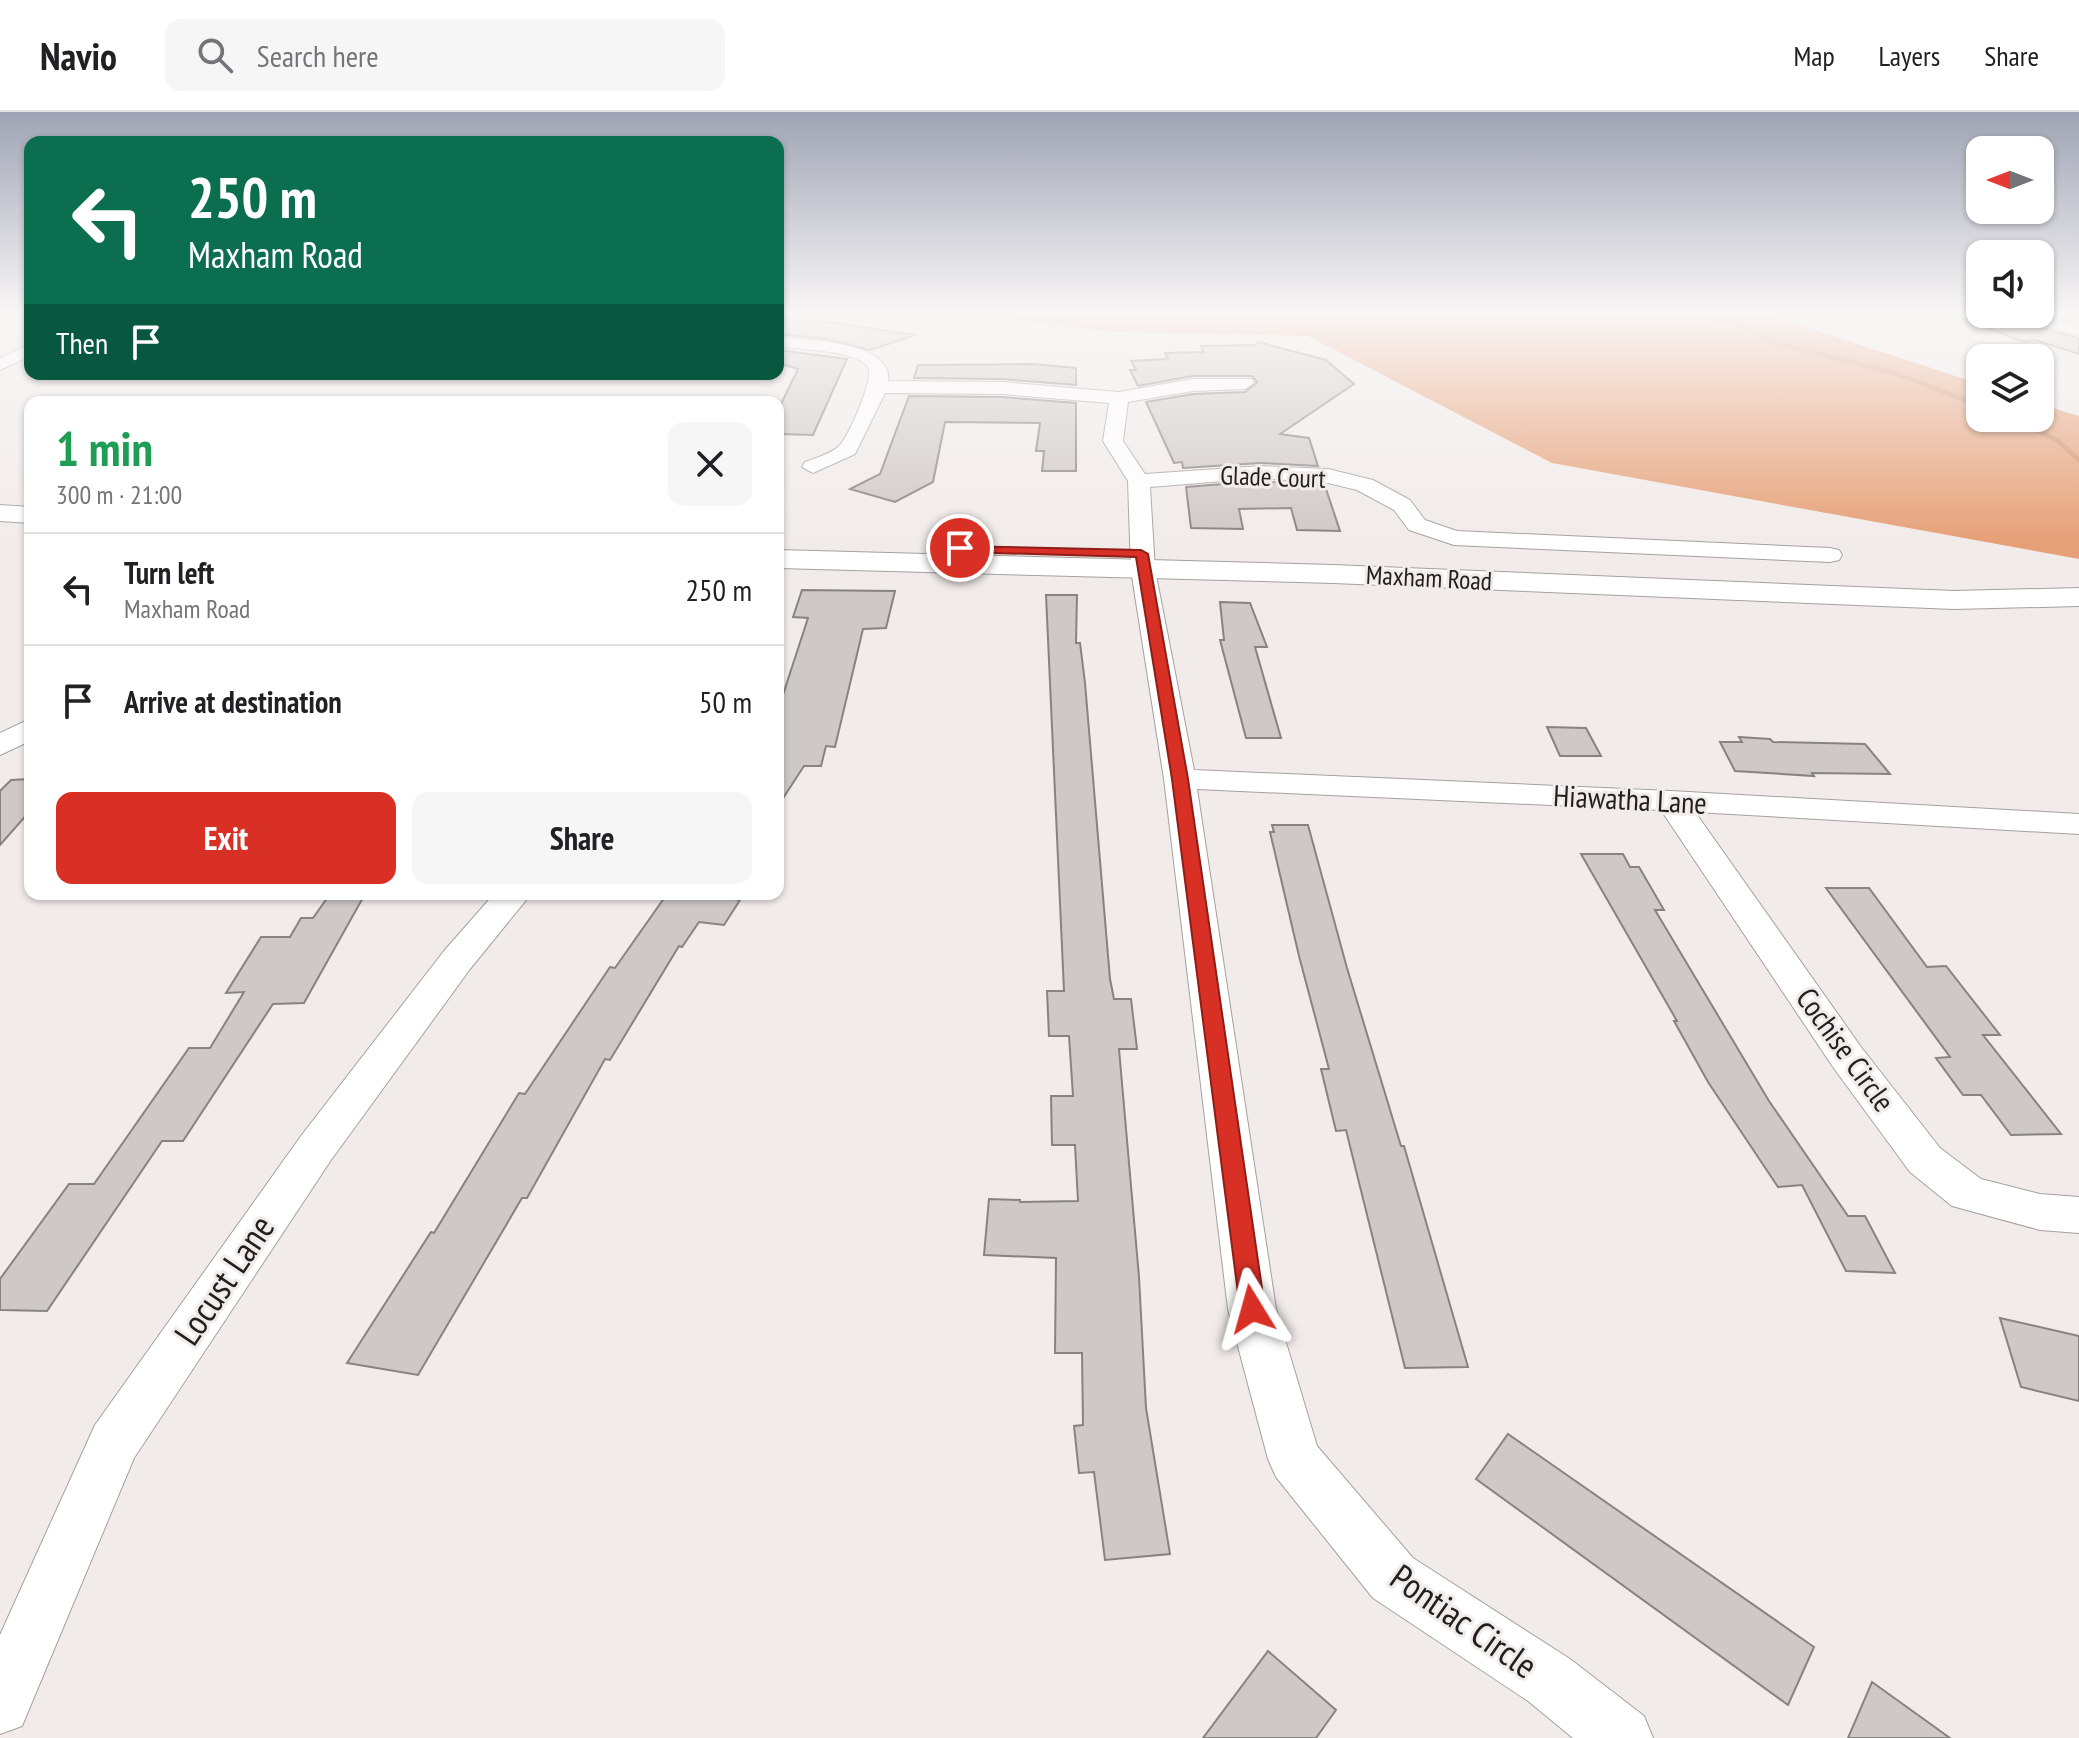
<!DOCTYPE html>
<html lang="en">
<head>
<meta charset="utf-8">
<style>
  body { margin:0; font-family:"PT Sans Narrow",sans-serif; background:#f6f6f6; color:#202124; height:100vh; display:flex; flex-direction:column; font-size:30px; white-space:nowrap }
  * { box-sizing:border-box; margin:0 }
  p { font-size:26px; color:#757577 }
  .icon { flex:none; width:44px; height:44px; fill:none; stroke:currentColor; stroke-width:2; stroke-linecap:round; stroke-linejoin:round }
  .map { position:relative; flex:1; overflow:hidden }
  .details { position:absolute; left:24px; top:284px; width:760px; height:504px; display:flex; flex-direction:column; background:#fff; border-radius:16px; box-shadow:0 2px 6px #0004 }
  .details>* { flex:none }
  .hud { position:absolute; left:24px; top:24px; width:760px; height:244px; border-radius:16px; box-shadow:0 2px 6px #0004; background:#0b6e4f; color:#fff; overflow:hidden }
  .needle { width:52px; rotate:270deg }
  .buttons { position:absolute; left:1966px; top:24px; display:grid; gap:16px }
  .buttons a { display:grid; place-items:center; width:88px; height:88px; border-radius:16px; background:#fff; box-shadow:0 2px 6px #0004; font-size:40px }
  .pin { position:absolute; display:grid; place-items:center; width:68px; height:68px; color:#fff; margin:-34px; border:4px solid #fff; border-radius:50%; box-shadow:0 2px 8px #0007 }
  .me { position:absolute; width:88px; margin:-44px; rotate:352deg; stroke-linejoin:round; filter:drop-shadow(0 0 6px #0008) }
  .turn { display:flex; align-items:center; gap:28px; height:168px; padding:0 32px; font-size:36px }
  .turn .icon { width:104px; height:104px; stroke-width:2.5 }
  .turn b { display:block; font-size:56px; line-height:68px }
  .then { display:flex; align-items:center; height:76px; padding:0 32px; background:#0003; gap:16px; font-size:30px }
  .round { display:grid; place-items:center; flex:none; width:84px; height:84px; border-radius:16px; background:#f6f6f6 }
  .headline { display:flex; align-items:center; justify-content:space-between; height:136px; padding:0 32px }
  h1 { font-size:48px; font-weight:600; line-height:60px; color:#1e9e55 }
  .action { display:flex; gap:16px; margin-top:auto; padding:16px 32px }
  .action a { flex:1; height:92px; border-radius:16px; background:#d93025; color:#fff; font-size:32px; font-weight:600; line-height:92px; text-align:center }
  .action a+a { background:#f6f6f6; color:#202124 }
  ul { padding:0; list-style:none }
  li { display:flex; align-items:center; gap:24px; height:112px; padding:0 32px; border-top:2px solid #e0e0e0 }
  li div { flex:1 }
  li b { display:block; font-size:30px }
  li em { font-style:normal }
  header { display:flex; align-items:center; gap:48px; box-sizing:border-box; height:112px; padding:0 40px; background:#fff; border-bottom:2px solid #e0e0e0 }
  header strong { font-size:38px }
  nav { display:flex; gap:44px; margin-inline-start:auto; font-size:28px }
  .search { width:560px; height:72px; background:#f6f6f6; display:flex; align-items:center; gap:20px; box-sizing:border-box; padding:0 28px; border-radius:16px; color:#757577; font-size:30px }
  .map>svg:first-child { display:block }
  .forest { fill:#e6a077 }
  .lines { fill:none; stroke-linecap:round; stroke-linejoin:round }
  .stream { stroke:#d28d65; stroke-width:5 }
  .building { fill:#cec9c6; stroke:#878380; stroke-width:2 }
  .minor-casing { stroke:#a5a19e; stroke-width:2 }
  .major-casing { stroke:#a5a19e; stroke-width:2 }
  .minor { fill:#fff; fill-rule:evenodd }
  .major { fill:#fff; fill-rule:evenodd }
  .route { fill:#d93025; stroke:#8d1f18; stroke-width:2 }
  .labels { text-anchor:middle; stroke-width:6; stroke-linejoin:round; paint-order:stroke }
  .far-street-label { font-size:26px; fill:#211f1f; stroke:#f1ecea }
  .street-label { font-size:30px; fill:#211f1f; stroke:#f1ecea }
  .near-street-label { font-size:36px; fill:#211f1f; stroke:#f1ecea }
</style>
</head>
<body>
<header>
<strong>Navio</strong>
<div class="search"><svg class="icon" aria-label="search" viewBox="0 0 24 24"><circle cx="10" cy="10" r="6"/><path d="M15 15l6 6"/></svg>Search here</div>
<nav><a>Map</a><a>Layers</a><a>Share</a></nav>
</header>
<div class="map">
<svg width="2079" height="1626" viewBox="0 0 2079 1626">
  <rect width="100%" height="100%" fill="#f1ecea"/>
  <polygon class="forest" points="965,202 1766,202 1980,272 1980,306 2040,306 2040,292 2079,304 2079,447 1552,351 1308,224 1116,220"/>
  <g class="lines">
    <g class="stream">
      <polyline points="1704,202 1746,214 1769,229 1895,261 1980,294"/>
      <polyline points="2010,306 2057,328 2079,348"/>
    </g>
  </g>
  <g class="building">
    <polygon points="1957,202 2010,202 2014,209 2079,226 2079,242 2035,228 2024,230 1957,205"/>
    <polygon points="778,207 835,211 915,223 870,238 827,227 778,222"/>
    <polygon points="1258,230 1326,248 1354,272 1280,322 1309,326 1318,354 1261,351 1183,356 1182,350 1174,351 1146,290 1193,282 1245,280 1257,270 1252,264 1193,264 1138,274 1130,258 1136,258 1131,249 1168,247 1165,241 1204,240 1201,234 1255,233"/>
    <polygon points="778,238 847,247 813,323 778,322 778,298 798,257 778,251"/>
    <polygon points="1033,252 1076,256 1076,273 1002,267 914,266 918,253"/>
    <polygon points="909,284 1002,285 1076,291 1076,359 1042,359 1044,339 1036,339 1040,311 945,310 933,370 895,390 850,377 880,362"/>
    <polygon points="1261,369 1325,374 1340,419 1297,418 1291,396 1239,397 1243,417 1191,416 1186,375"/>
    <polygon points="802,478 895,479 886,516 863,517 835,635 826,634 821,654 804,654 778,694 778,598 808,506 793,505"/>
    <polygon points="1046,483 1077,483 1076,531 1080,531 1085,571 1110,867 1114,887 1131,887 1137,937 1119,937 1139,1165 1146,1296 1170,1442 1105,1448 1094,1360 1079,1361 1074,1314 1083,1313 1082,1241 1055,1241 1056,1146 984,1143 989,1087 1020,1088 1020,1090 1078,1089 1075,1033 1052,1033 1051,984 1073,984 1069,924 1049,924 1047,879 1064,879"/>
    <polygon points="1220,490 1250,491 1267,535 1255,535 1281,626 1246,626 1220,528 1224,528"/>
    <polygon points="1547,615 1586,616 1601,644 1560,644"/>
    <polygon points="1739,625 1770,627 1773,630 1865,632 1890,662 1812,661 1814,664 1735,659 1720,630 1742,630"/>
    <polygon points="30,667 30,699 0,733 0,679 11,668"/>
    <polygon points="1272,713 1308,713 1347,856 1401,1034 1404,1034 1468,1255 1405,1256 1346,1018 1336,1019 1321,957 1329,957 1299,844 1270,720 1274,720"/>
    <polygon points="1581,742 1623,742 1630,755 1639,755 1664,798 1655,798 1769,989 1848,1104 1865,1104 1895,1161 1846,1159 1802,1073 1778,1075 1708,970 1674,909 1677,909"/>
    <polygon points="1826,776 1869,776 1927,855 1946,854 2000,923 1983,923 2061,1022 2011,1023 1981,983 1963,983 1936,946 1950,945"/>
    <polygon points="330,782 365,782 304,891 273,892 183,1029 162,1029 47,1199 0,1198 0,1167 69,1072 94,1072 189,936 210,936 244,880 226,881 261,825 290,825 301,806 313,806"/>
    <polygon points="667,782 701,782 740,788 724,813 699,810 682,835 679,834 610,948 605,947 527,1086 522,1086 418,1263 347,1251 431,1120 434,1121 519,981 525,982 610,855 615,856"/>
    <polygon points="2000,1206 2079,1224 2079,1289 2021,1275"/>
    <polygon points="1508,1322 1814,1535 1788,1593 1476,1367"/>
    <polygon points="1268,1539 1336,1598 1316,1626 1203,1626"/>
    <polygon points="1872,1570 1950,1626 1848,1626"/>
  </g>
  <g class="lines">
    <defs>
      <g id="minor">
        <polygon points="0,202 30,202 30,210 0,208"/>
        <polygon points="2013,202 2040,202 2079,213 2079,223 2015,206"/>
        <path d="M778,225C805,228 894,229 888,269L1002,270L1119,280L1193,267H1252L1254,271L1245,277L1193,279L1128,290L1123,329L1145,362L1261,354L1328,357L1373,368L1410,388L1425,408L1457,419L1830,436L1839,438L1842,443L1839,448L1830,450L1454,433L1409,418L1394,398L1357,378L1328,371L1261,366L1150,375L1155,458L1194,658L1671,679L2079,702V722L1695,700L1861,935L1940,1036L1981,1067L2040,1082L2079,1085V1121L2040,1118L1952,1094L1910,1060L1833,955L1661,698L1197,677L1276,1197L1317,1334L1413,1446L1570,1547L1644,1604L1653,1626H1573L1528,1589L1373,1486L1276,1365L1268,1347L1228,1197L1164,667L1131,458L1128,369L1103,329L1109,291L1002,282L885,281L855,342L813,361L802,355L805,350C815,346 831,342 839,334C848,326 875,265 868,255C855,238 799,237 778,235Z"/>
        <polygon points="30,232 30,244 0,258 0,246"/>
        <polygon points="30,607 30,629 0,643 0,621"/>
        <polygon points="494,782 531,782 470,857 331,1048 134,1346 22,1614 0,1622 0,1523 95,1313 301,1024 444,839"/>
      </g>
      <g id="major">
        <polygon points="0,393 30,395 30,411 0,409"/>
        <polygon points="778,438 1333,453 1954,479 2079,476 2079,494 1954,497 1333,471 778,456"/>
      </g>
    </defs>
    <use href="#minor" class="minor-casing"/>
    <use href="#major" class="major-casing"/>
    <use href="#minor" class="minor"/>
    <use href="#major" class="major"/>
  </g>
  <linearGradient id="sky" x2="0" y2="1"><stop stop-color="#9fa4b4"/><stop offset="0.47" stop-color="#f9f6f6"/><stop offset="1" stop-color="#f9f6f6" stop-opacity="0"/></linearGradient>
  <rect width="2079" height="429" fill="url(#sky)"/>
  <polygon class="route" points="956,434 1141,438 1148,442 1188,667 1265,1197 1261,1204 1252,1207 1244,1204 1240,1197 1172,667 1136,445 960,440 954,436"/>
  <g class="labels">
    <g class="far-street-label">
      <text transform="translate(1273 365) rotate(2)" y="9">Glade Court</text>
      <text transform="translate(1429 466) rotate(3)" y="9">Maxham Road</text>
    </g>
    <g class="street-label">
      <text transform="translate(1630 688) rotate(3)" y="10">Hiawatha Lane</text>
      <text transform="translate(1845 938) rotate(54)" y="10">Cochise Circle</text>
    </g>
    <g class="near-street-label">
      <text transform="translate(224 1168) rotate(-56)" y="13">Locust Lane</text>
      <text transform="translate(1464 1509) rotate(35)" y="13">Pontiac Circle</text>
    </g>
  </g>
</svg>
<div class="buttons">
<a><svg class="needle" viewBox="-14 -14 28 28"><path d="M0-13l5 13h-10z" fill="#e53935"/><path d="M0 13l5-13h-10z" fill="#757577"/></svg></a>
<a><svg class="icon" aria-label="sound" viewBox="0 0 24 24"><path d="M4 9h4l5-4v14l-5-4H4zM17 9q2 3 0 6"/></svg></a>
<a><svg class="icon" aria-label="layers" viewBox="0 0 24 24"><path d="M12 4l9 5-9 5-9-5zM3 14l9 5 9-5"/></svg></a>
</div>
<div class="pin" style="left:960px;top:436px;background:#d93025"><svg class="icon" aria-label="arrive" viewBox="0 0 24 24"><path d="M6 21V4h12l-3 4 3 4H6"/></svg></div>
<svg class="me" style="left:1252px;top:1197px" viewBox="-20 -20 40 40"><path d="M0-17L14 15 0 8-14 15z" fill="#d93025" stroke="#fff" stroke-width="4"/></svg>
<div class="hud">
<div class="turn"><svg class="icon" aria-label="left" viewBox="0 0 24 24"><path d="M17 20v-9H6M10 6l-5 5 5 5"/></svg><div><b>250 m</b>Maxham Road</div></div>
<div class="then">Then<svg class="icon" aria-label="arrive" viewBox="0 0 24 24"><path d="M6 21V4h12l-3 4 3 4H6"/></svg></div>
</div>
<section class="details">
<div class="headline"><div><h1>1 min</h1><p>300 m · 21:00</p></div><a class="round"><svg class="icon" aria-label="close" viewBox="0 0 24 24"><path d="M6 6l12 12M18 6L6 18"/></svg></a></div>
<ul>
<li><svg class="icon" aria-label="left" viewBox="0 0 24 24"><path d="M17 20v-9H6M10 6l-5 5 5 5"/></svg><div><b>Turn left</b><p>Maxham Road</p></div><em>250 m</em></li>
<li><svg class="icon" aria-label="arrive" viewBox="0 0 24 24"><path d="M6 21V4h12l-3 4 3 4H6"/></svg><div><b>Arrive at destination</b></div><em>50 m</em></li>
</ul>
<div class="action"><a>Exit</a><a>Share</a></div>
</section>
</div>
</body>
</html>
